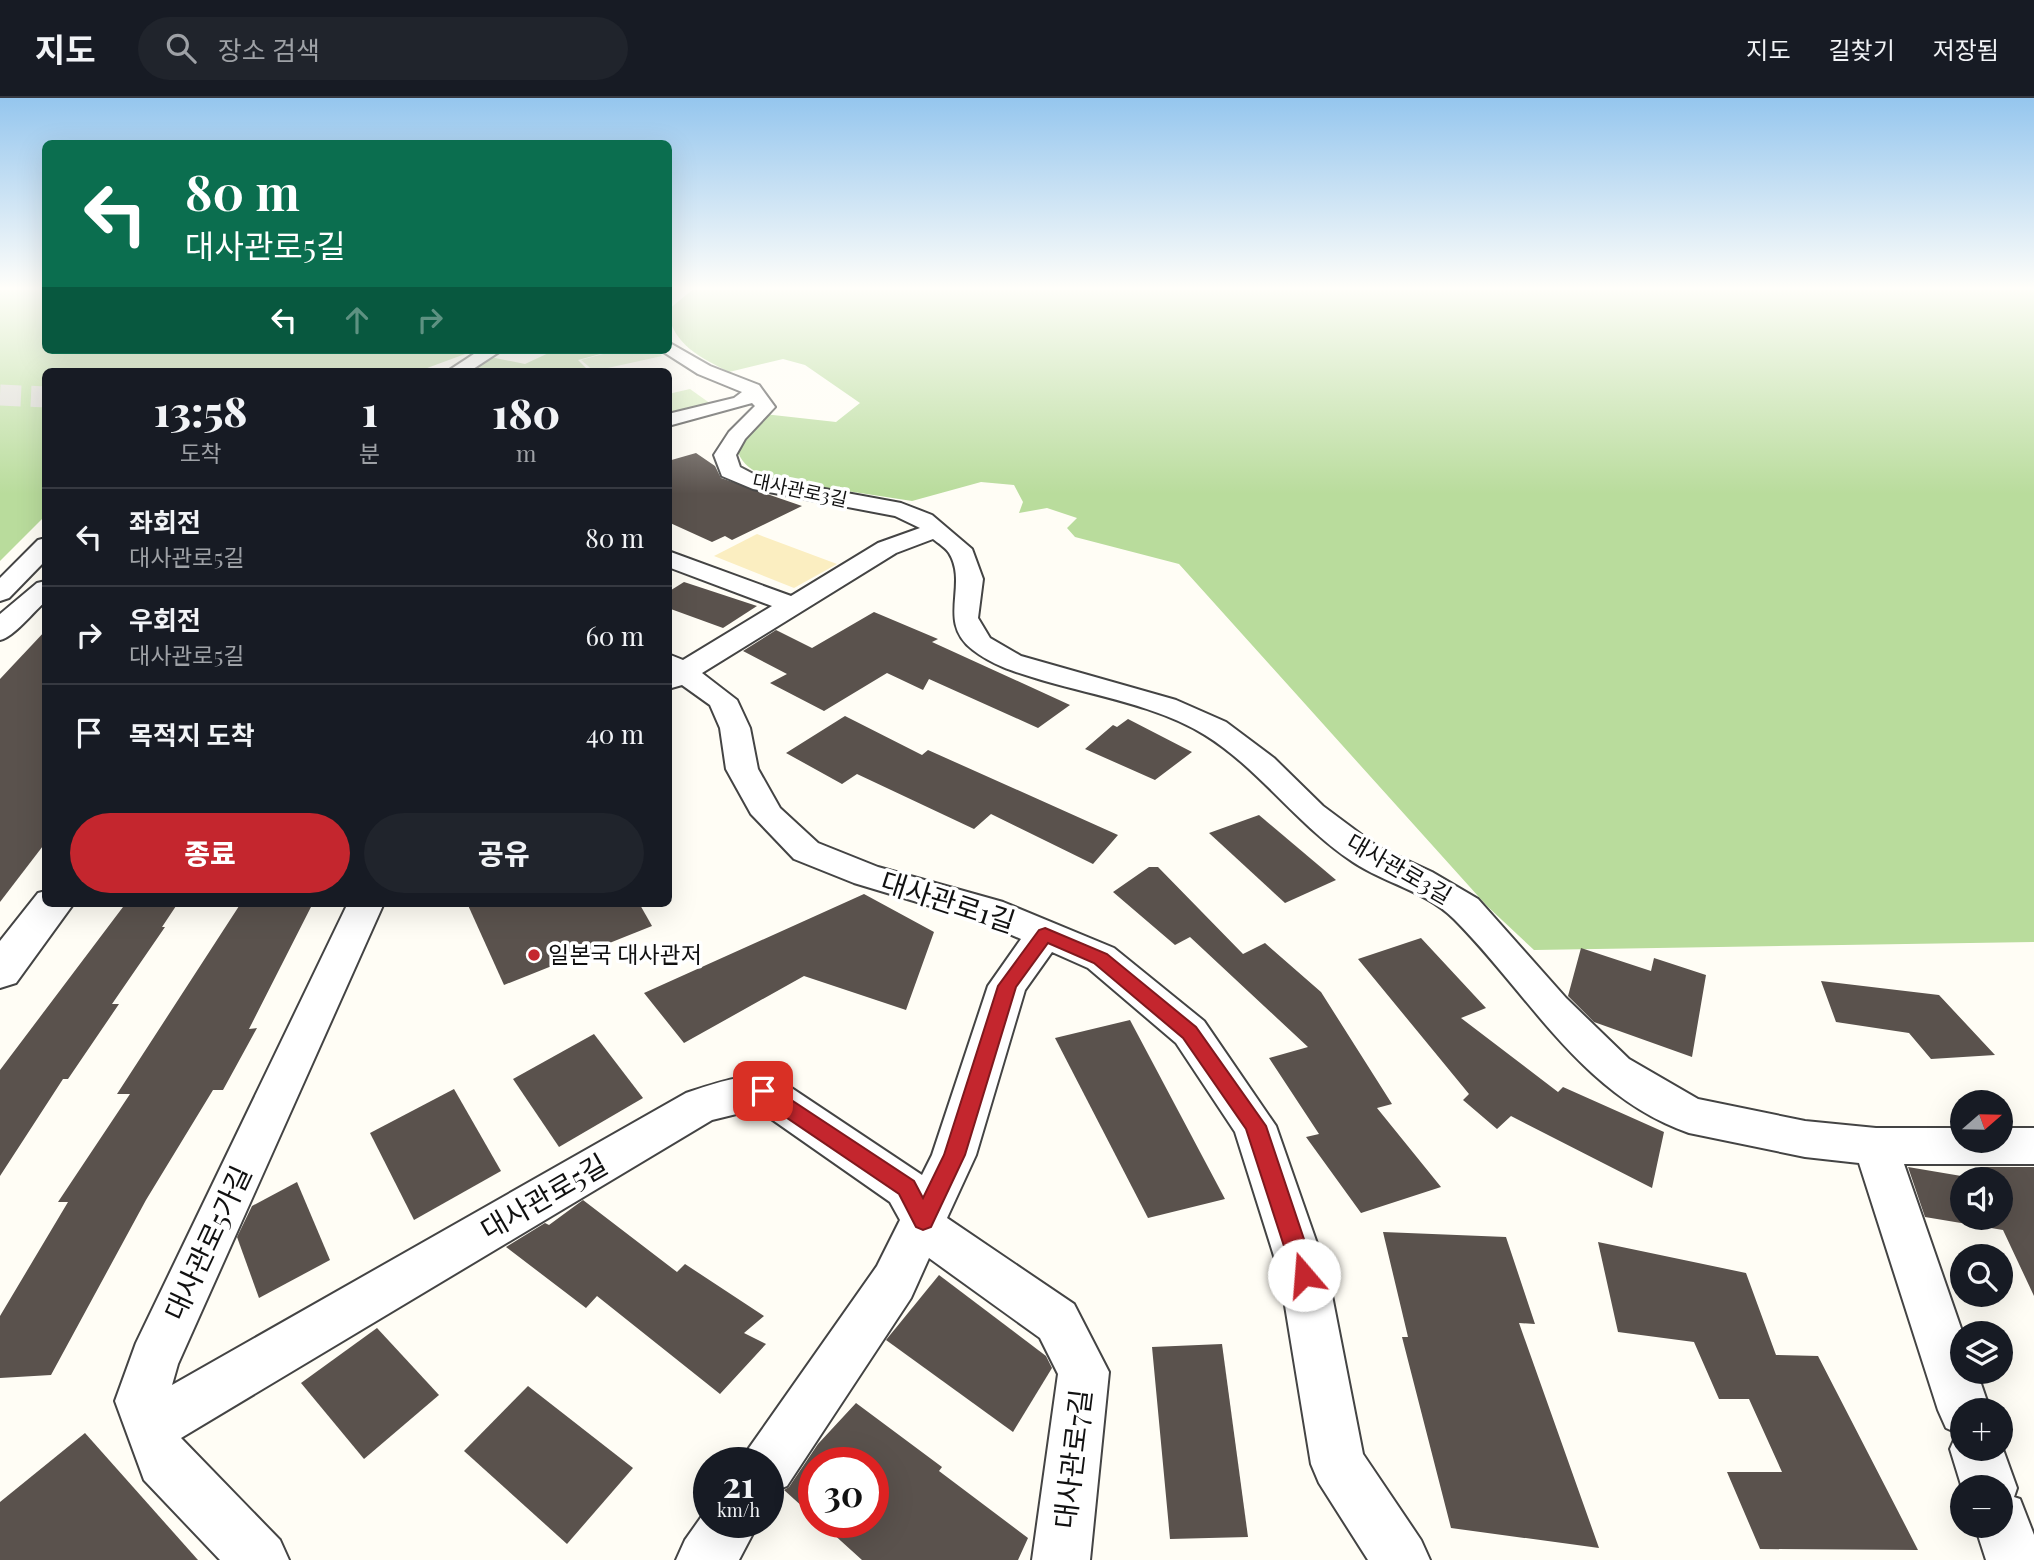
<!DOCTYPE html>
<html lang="ko">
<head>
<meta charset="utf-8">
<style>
  body { margin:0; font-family:"Playfair Display","Noto Sans KR",serif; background:#20242c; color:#f1f3f6; height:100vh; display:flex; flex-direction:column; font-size:26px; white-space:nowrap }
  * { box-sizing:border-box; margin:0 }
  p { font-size:23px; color:#9ea1a6 }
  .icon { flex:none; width:38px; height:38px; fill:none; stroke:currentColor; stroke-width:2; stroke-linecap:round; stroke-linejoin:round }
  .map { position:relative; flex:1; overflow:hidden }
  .side { position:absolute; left:42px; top:270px; width:630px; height:539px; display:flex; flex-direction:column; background:#171b24; border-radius:10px; box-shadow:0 7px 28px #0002 }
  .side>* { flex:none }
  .top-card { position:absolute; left:42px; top:42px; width:630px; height:214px; border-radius:10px; box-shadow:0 7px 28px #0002; background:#0b6e4f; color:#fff; overflow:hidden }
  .needle { width:46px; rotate:70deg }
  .controls { position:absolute; left:1950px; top:992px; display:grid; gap:14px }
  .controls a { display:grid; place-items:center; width:63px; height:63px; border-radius:50%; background:#171b24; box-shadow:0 7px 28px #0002; font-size:35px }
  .speed { position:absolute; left:693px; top:1349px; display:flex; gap:14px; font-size:35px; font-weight:700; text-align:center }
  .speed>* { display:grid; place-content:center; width:91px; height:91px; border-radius:50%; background:#171b24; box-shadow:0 7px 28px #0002; line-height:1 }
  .speed small { font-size:18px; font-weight:400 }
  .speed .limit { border:10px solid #d22; background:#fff; color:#111 }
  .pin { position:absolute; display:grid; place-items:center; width:60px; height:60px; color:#fff; margin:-30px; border-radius:14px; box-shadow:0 4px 10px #0006 }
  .me { position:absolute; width:77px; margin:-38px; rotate:342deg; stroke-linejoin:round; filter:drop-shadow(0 0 5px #0008) }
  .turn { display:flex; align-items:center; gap:24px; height:147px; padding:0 28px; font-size:32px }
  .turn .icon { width:91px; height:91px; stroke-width:2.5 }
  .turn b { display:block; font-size:49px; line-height:60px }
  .lanes { display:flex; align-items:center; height:66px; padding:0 28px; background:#0003; justify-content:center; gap:35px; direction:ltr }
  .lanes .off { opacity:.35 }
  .eta { display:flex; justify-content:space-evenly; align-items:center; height:119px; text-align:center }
  .eta b { font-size:42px; font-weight:800; line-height:49px }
  .primary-button { display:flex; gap:14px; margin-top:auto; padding:14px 28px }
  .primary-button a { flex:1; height:80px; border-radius:42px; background:#c4262e; color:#fff; font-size:28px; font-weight:800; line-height:80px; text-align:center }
  .primary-button a+a { background:#20242c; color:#f1f3f6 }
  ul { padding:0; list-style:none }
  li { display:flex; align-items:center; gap:21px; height:98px; padding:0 28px; border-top:2px solid #363941 }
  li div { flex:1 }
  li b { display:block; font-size:26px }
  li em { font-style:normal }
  header { display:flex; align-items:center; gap:42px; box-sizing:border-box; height:98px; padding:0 35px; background:#171b24; border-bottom:2px solid #363941 }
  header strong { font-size:33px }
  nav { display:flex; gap:38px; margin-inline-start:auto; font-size:24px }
  .search { width:490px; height:63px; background:#20242c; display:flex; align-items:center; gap:18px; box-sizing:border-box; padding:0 24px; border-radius:38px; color:#9ea1a6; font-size:26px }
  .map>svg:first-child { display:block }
  .green { fill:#d5ebbd }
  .forest { fill:#b9dc9c }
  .sand { fill:#fbeec1 }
  .building { fill:#5a524d }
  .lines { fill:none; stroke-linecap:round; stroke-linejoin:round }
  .tertiary-tunnel { stroke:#dbdad3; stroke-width:21; stroke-dasharray:21 10; stroke-linecap:butt }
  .minor-casing { stroke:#444; stroke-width:4 }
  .tertiary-casing { stroke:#444; stroke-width:4 }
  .minor { fill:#fff; fill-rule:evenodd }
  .tertiary { fill:#fff; fill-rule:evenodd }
  .route { fill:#c4262e; stroke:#7f191e; stroke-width:2 }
  .poi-dot { fill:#c4262e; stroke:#fff; stroke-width:2.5 }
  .labels { text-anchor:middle; stroke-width:7; stroke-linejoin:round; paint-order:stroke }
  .far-street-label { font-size:19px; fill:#111; stroke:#fff }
  .street-label { font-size:23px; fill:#111; stroke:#fff }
  .poi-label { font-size:23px; fill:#111; stroke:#fff; text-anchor:start }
  .near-street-label { font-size:28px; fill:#111; stroke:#fff }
</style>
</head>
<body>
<header>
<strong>지도</strong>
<div class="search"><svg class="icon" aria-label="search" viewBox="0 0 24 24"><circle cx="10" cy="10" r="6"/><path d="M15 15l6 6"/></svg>장소 검색</div>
<nav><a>지도</a><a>길찾기</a><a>저장됨</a></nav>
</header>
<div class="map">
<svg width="2034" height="1462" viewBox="0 0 2034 1462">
  <rect width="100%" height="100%" fill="#fffdf5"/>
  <g class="green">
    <polygon points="618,252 656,252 662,258 594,273 581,262"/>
    <polygon points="690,291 711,306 669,316 668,296"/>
  </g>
  <g class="forest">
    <polygon points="0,192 45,192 46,252 476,252 419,273 46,273 45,418 0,463"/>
    <path d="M692,192H2034V844L1534,852L1487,808L1179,466L1075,439L1067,430L1077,420L1047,410L1019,415L1023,404L1014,387L981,384L912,403L776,382C760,376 744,371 738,354L764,316L836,324L860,305L805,267L783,261L729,274C702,260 672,247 668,212Z"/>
    <polygon points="555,252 615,252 578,262 587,271 577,273 467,273 490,259 525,266"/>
  </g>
  <polygon class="sand" points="757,436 837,466 794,490 714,458"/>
  <g class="building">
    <polygon points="696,355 715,368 721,380 802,408 732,442 725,438 712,444 668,424 668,363"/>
    <polygon points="684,484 757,508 723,530 668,510 668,494"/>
    <polygon points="874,514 938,541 932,544 1070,607 1038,630 929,581 923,592 887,575 824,613 770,585 787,576 743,553 776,532 812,550"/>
    <polygon points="46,532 46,744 0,804 0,581"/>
    <polygon points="845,618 922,657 928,652 1118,737 1093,766 991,716 974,731 857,676 842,686 786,655"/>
    <polygon points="1128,621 1192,654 1155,682 1085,651 1113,627 1117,629"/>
    <polygon points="1259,717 1336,782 1285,805 1209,735"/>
    <polygon points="1149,769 1158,769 1243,856 1265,845 1321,894 1392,1006 1377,1010 1441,1089 1361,1115 1306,1039 1319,1036 1269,960 1308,949 1190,839 1175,847 1113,794"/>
    <polygon points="864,796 934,834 906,912 804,878 684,945 644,895"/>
    <polygon points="126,805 178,805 162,829 165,829 112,906 119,906 68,981 63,981 0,1078 0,972"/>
    <polygon points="241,805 313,805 249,931 257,930 223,992 213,992 146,1102 51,1277 0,1280 0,1218 68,1104 58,1104 130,996 117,996"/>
    <polygon points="467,805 639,805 652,828 504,887"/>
    <polygon points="1421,840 1486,910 1461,920 1558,994 1563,989 1664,1034 1652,1090 1511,1018 1497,1031 1463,1002 1469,996 1358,861"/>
    <polygon points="1581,850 1651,873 1654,860 1706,877 1692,959 1594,924 1568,898"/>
    <polygon points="1821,883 1939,897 1995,957 1931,961 1909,935 1836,924"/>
    <polygon points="1130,922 1225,1101 1148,1120 1055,940"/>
    <polygon points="594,936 643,1000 559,1049 513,981"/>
    <polygon points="454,991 501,1073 414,1122 370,1035"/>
    <polygon points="1908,1069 1985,1082 1962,1082 1962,1120 2000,1120 2000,1082 1986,1082 1980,1069 2034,1069 2034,1198 2003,1132 1925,1119"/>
    <polygon points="297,1084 330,1162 259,1200 237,1139 252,1108"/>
    <polygon points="583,1102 677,1174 685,1166 764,1218 744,1235 766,1246 720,1296 597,1198 586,1210 506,1149 545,1125 549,1127"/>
    <polygon points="1383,1134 1506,1139 1535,1226 1519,1225 1599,1450 1451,1430 1402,1239 1408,1239"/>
    <polygon points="1598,1144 1746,1175 1776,1257 1818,1258 1918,1452 1760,1451 1727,1374 1782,1374 1749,1301 1719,1301 1694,1244 1618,1234"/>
    <polygon points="939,1177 1046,1258 1052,1270 1013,1334 886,1242"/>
    <polygon points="377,1230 439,1297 364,1361 301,1285"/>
    <polygon points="1222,1246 1248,1439 1170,1441 1152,1249"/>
    <polygon points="528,1288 633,1370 567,1446 464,1353"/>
    <polygon points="856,1305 942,1369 939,1373 1028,1440 1018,1462 862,1462 820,1424 873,1424 873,1365 814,1365 814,1419 784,1392 789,1389 818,1346"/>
    <polygon points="85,1335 198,1462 0,1462 0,1404"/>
  </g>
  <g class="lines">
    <polyline class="tertiary-tunnel" points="0,297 46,299"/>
    <defs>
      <g id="minor">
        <path d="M668,244L710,268L759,287L775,309L745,341L736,357L740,369L759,379L901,405L932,417L972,451L983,481L978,520L990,540L1021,558L1176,602L1226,624L1274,660L1323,708L1378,749L1432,774L1478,801L1566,900L1629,961L1698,1001L1805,1023L1876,1030H1962V1043H2000V1030H2034V1066H1904L1963,1236L1962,1274H1977L1990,1312H1962V1351H2000V1343L2017,1390L2014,1399L2020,1401L2034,1437V1462H1986L1975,1428H2000V1390H1962L1950,1351L1957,1335L1946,1330L1938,1312L1859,1065L1805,1059L1689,1035C1582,998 1529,896 1454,821C1426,793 1384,785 1353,764C1298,728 1260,671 1205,637C1158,608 1097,598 1045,583C1019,575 995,569 973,552C936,524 969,487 949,455C946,450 938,445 933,441L896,455L702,575L737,602L750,630L758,671L780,710L818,745L878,769L1003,804L1114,850L1204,923L1276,1028L1328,1177L1363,1356L1421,1442L1430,1462H1368L1319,1385L1311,1366L1280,1177L1235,1034L1176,945L1088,870L1052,854L1025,892L976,1057L947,1120L1074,1206L1109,1274L1090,1462H1032L1058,1276L1040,1240L929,1160L911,1200L787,1388L768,1396V1365H743L749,1350L877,1168L900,1122L890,1104L757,1011L712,1022L181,1340L280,1442L289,1462H220L144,1382L115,1303L136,1245L348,805H384L178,1266L172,1287L686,995C713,986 751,972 778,981L922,1077L932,1057L988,888L1021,841L977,822L854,785L794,761L751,716L726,671L720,630L710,607L682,587L668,591V556L683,562L772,508L668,469V453L791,498L878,445L920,430L895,418L753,391L722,378L714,357L729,334L755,308L752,305L668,328V316L734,300L742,294L698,276L662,253L668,252Z"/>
        <polygon points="480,252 502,252 470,273 448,273"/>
        <polygon points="46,440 46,462 9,500 0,503 0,480 38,442"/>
        <path d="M46,483V503C33,514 14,539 0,542V516L37,485Z"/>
        <polygon points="709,1408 709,1424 759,1424 739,1462 676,1462 685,1442"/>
      </g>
      <polygon id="tertiary" points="46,793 46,805 74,805 16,885 0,890 0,843 38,795"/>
    </defs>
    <use href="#minor" class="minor-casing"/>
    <use href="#tertiary" class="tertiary-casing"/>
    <use href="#minor" class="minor"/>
    <use href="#tertiary" class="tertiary"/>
  </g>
  <linearGradient id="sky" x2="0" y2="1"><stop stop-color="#95c6ee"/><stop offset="0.48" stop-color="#fffefa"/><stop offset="1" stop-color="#fffefa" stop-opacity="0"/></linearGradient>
  <rect width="2034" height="396" fill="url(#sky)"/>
  <polygon class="route" points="1045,830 1107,856 1196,929 1266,1028 1316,1177 1313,1185 1304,1188 1296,1185 1246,1031 1183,940 1094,865 1048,845 1016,889 965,1057 931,1129 923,1132 916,1129 899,1096 756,999 753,993 756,988 770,988 914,1083 923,1100 944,1057 998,888 1039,832"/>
  <circle class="poi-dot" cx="534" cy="857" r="7"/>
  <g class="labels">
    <g class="far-street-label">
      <text transform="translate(800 392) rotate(12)" y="7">대사관로3길</text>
    </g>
    <g class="street-label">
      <text transform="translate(1399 771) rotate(30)" y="8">대사관로3길</text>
    </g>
    <g class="poi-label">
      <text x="548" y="865">일본국 대사관저</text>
    </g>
    <g class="near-street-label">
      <text transform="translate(948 804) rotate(18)" y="10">대사관로1길</text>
      <text transform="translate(544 1099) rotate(-30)" y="10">대사관로5길</text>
      <text transform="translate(208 1145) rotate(-65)" y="10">대사관로5가길</text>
      <text transform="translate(1073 1361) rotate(-83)" y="10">대사관로7길</text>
    </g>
  </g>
</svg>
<div class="controls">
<a><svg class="needle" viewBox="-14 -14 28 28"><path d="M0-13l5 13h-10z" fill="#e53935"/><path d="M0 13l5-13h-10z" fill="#9ea1a6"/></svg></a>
<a><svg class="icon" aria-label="sound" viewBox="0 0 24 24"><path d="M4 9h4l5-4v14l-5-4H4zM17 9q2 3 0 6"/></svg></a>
<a><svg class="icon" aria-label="search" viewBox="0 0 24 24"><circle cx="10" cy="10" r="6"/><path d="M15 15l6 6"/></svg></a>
<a><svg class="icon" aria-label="layers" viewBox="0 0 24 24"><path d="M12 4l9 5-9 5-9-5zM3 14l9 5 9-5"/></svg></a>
<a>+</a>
<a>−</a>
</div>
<div class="speed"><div>21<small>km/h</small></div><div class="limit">30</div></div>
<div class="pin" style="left:763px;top:993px;background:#d93025"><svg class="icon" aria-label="arrive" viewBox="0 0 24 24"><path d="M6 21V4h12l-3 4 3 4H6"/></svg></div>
<svg class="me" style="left:1304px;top:1177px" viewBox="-20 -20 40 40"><circle r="19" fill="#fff"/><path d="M0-13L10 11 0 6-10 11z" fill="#c4262e"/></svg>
<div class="top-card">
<div class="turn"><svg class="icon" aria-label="left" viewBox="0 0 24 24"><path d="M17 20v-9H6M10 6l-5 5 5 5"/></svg><div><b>80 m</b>대사관로5길</div></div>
<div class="lanes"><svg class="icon" aria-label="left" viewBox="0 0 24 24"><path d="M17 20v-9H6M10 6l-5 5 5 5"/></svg><svg class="icon off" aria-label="ahead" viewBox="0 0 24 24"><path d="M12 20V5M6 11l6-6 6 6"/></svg><svg class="icon off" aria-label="right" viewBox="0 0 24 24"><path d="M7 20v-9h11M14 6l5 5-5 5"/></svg></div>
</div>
<section class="side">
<div class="eta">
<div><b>13:58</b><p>도착</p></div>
<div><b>1</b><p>분</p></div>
<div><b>180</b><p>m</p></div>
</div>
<ul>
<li><svg class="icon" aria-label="left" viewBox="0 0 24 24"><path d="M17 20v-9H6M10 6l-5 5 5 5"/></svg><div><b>좌회전</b><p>대사관로5길</p></div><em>80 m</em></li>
<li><svg class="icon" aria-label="right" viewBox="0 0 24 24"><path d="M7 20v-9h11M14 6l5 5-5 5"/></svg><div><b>우회전</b><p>대사관로5길</p></div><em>60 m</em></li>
<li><svg class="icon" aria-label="arrive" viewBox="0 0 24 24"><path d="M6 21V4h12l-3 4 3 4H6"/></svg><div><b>목적지 도착</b></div><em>40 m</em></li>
</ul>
<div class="primary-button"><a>종료</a><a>공유</a></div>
</section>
</div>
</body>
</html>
